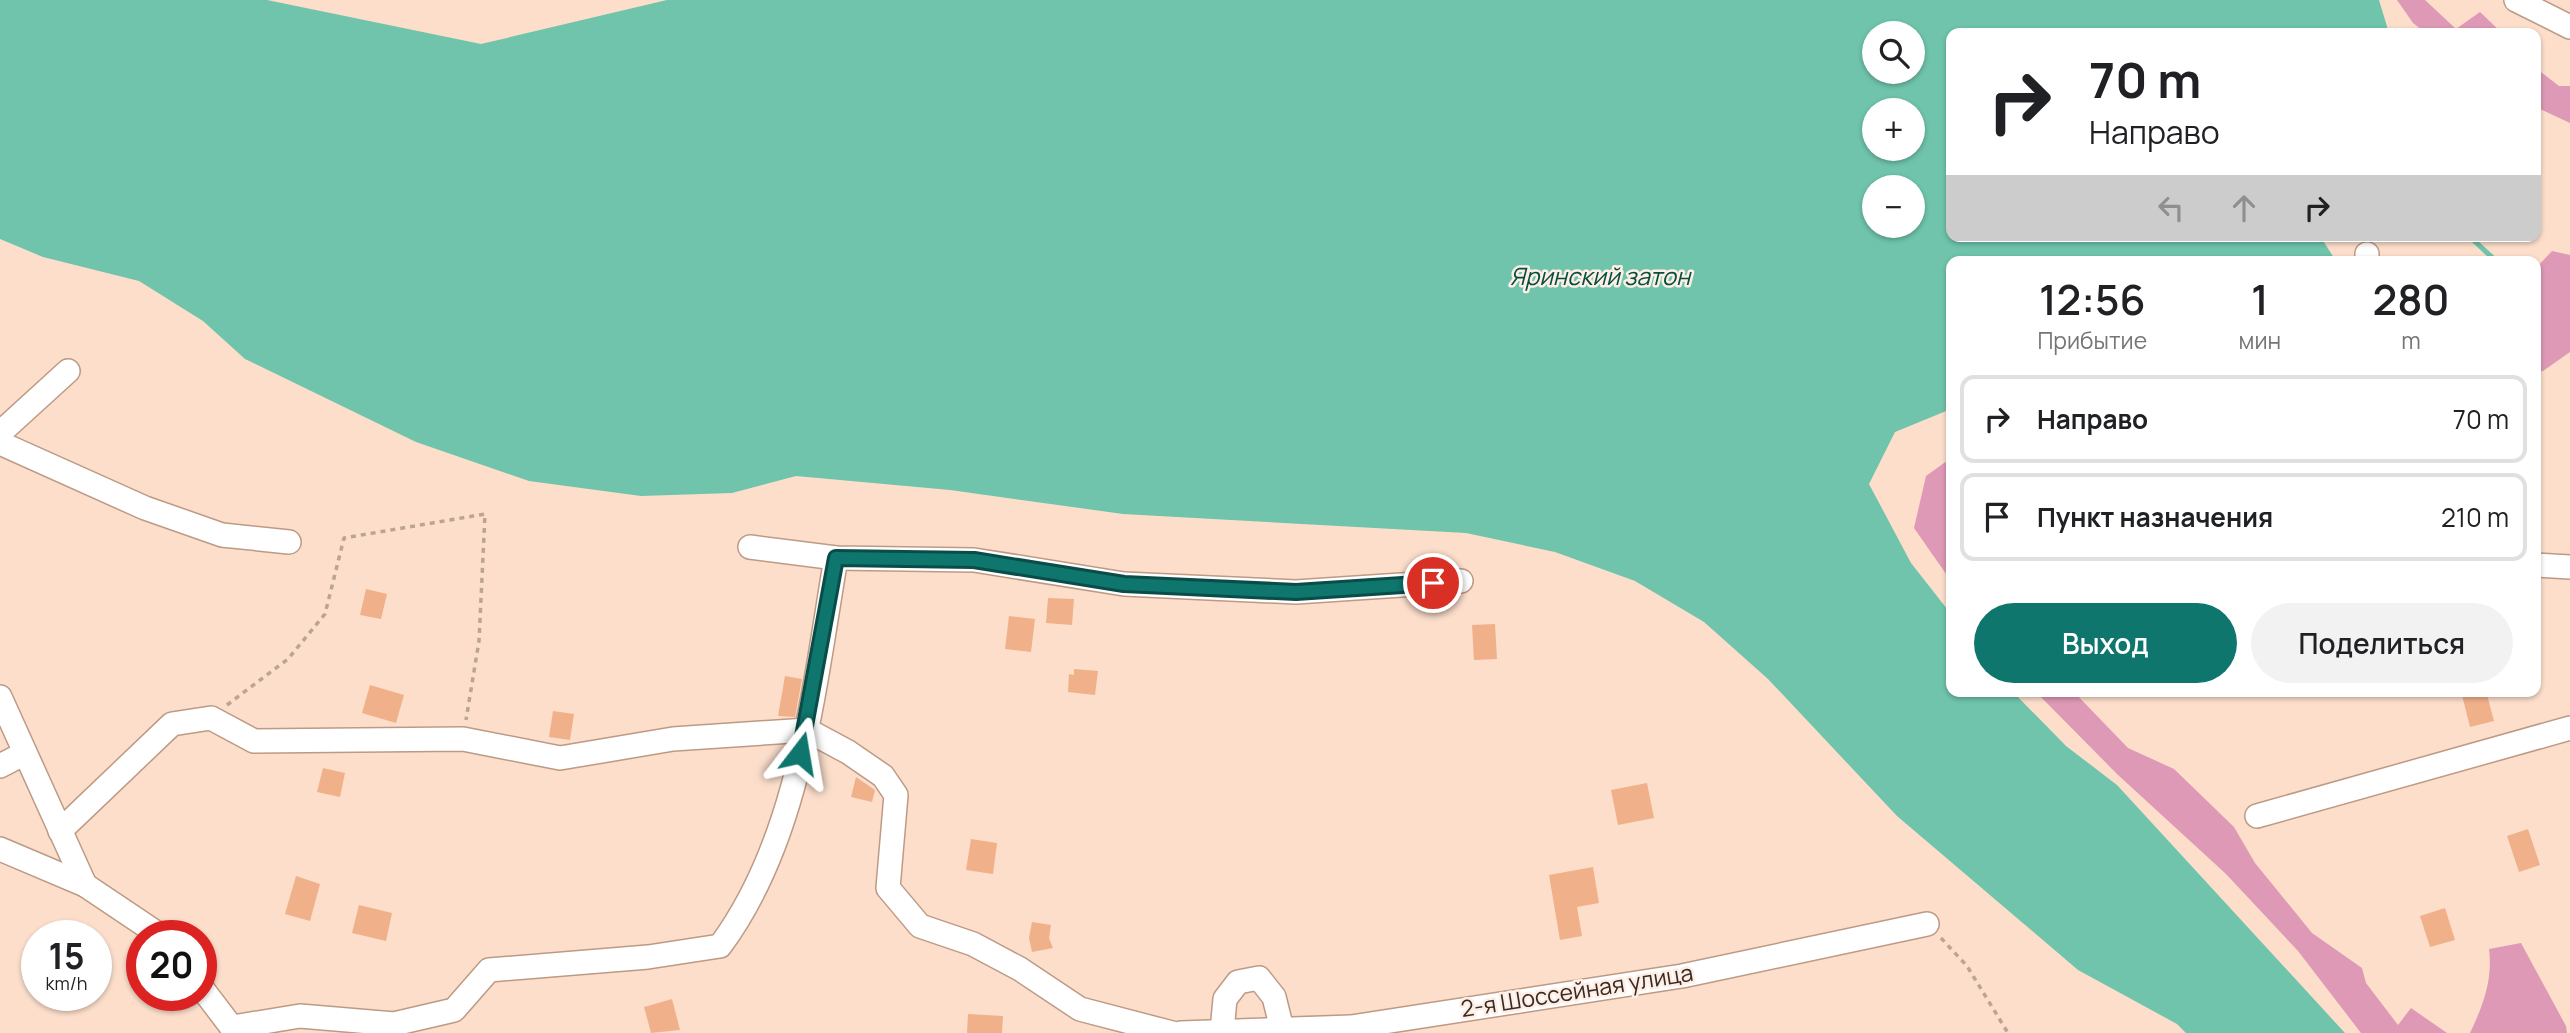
<!DOCTYPE html>
<html lang="ru">
<head>
<meta charset="utf-8">
<style>
  body { margin:0; font-family:Manrope,sans-serif; background:#f2f2f2; color:#202124; height:100vh; display:flex; flex-direction:column; font-size:26px; white-space:nowrap }
  * { box-sizing:border-box; margin:0 }
  p { font-size:23px; color:#757577 }
  .icon { flex:none; width:38px; height:38px; fill:none; stroke:currentColor; stroke-width:2; stroke-linecap:round; stroke-linejoin:round }
  .map { position:relative; flex:1; overflow:hidden }
  .details { position:absolute; left:1946px; top:256px; width:595px; height:441px; display:flex; flex-direction:column; background:#fff; border-radius:14px; box-shadow:0 2px 5px #0004 }
  .details>* { flex:none }
  .hud { position:absolute; left:1946px; top:28px; width:595px; height:214px; border-radius:14px; box-shadow:0 2px 5px #0004; background:#fff; color:#202124; overflow:hidden }
  .tools { position:absolute; left:1862px; top:21px; display:grid; gap:14px }
  .tools a { display:grid; place-items:center; width:63px; height:63px; border-radius:50%; background:#fff; box-shadow:0 2px 5px #0004; font-size:35px }
  .speed { position:absolute; left:21px; top:920px; display:flex; gap:14px; font-size:35px; font-weight:700; text-align:center }
  .speed>* { display:grid; place-content:center; width:91px; height:91px; border-radius:50%; background:#fff; box-shadow:0 2px 5px #0004; line-height:1 }
  .speed small { font-size:18px; font-weight:400 }
  .speed .limit { border:10px solid #d22; background:#fff; color:#111 }
  .pin { position:absolute; display:grid; place-items:center; width:60px; height:60px; color:#fff; margin:-30px; border:4px solid #fff; border-radius:50%; box-shadow:0 2px 7px #0007 }
  .me { position:absolute; width:77px; margin:-38px; rotate:14deg; stroke-linejoin:round; filter:drop-shadow(0 0 5px #0008) }
  .turn { display:flex; align-items:center; gap:24px; height:147px; padding:0 28px; font-size:32px }
  .turn .icon { width:91px; height:91px; stroke-width:2.5 }
  .turn b { display:block; font-size:49px; line-height:60px }
  .lanes { display:flex; align-items:center; height:66px; padding:0 28px; background:#0003; justify-content:center; gap:35px; direction:ltr }
  .lanes .off { opacity:.35 }
  .eta { display:flex; justify-content:space-evenly; align-items:center; height:119px; text-align:center }
  .eta b { font-size:42px; font-weight:600; line-height:49px }
  .primary-button { display:flex; gap:14px; margin-top:auto; padding:14px 28px }
  .primary-button a { flex:1; height:80px; border-radius:42px; background:#0f766e; color:#fff; font-size:28px; font-weight:600; line-height:80px; text-align:center }
  .primary-button a+a { background:#f2f2f2; color:#202124 }
  ul { padding:0; list-style:none }
  li { display:flex; align-items:center; gap:21px; height:88px; margin:0 14px 10px; padding:0 14px; border:4px solid #e0e0e0; border-radius:14px }
  li div { flex:1 }
  li b { display:block; font-size:26px }
  li em { font-style:normal }
  .map>svg:first-child { display:block }
  .forest { fill:#de99b6 }
  .water { fill:#6fc4ab; fill-rule:evenodd }
  .lines { fill:none; stroke-linecap:round; stroke-linejoin:round }
  .stream { stroke:#6fc4ab; stroke-width:5 }
  .building { fill:#f0b18a }
  .minor-casing { stroke:#bd9a85; stroke-width:26 }
  .path { stroke:#bca494; stroke-width:3.5; stroke-dasharray:5 5; stroke-linecap:butt }
  .minor { stroke:#fff; stroke-width:23 }
  .route-casing { stroke:#0a4d48; stroke-width:18 }
  .route { stroke:#0f766e; stroke-width:12 }
  .labels { text-anchor:middle; stroke-width:5; stroke-linejoin:round; paint-order:stroke }
  .street-label { font-size:23px; fill:#392b23; stroke:#feeee5 }
  .water-label { font-size:24px; font-style:italic; fill:#034f3f; stroke:#feeee5 }
</style>
</head>
<body>
<div class="map">
<svg width="2570" height="1033" viewBox="0 0 2570 1033">
  <rect width="100%" height="100%" fill="#fcdecb"/>
  <g class="forest">
    <polygon points="2397,0 2425,0 2456,29 2480,12 2502,33 2426,33 2413,23"/>
    <polygon points="2536,68 2559,86 2570,86 2570,123 2536,107"/>
    <polygon points="2552,251 2570,255 2570,352 2543,371 2536,372 2536,268"/>
    <polygon points="1951,458 1951,581 1914,528 1926,476"/>
    <polygon points="2035,691 2073,691 2128,748 2174,769 2234,827 2255,863 2312,933 2362,968 2366,983 2398,1025 2411,1008 2447,1033 2361,1033 2298,951 2226,874 2117,774"/>
    <path d="M2521,943L2566,1026L2567,1033H2470C2483,1006 2493,979 2489,949Z"/>
  </g>
  <path class="water" d="M0,0H267L481,44L667,0H2379L2389,33H1951V236H2320L2336,261H1951V409L1895,432L1869,484L1911,563L1951,614V691H2012L2066,746L2117,785L2345,1033H2186L2177,1024L2078,970L1897,816L1768,679L1704,622L1635,581L1555,552L1466,533L1123,514L950,490L796,476L732,493L641,496L529,481L416,442L245,359L203,321L139,281L43,257L0,239ZM1874,33H1913V72H1874ZM1874,110H1913V149H1874ZM1874,187H1913V226H1874Z"/>
  <g class="lines">
    <polyline class="stream" points="2469,236 2496,261"/>
  </g>
  <g class="building">
    <polygon points="366,589 387,594 381,619 360,615"/>
    <polygon points="1048,598 1074,599 1072,625 1046,623"/>
    <polygon points="1009,616 1035,619 1031,652 1005,649"/>
    <polygon points="1495,624 1497,659 1474,660 1472,625"/>
    <polygon points="1074,669 1098,671 1095,695 1068,692 1069,674 1074,675"/>
    <polygon points="785,676 802,679 795,717 778,716"/>
    <polygon points="370,685 404,695 396,723 362,713"/>
    <polygon points="2461,691 2486,691 2494,721 2470,727"/>
    <polygon points="553,711 574,714 570,740 549,737"/>
    <polygon points="323,768 345,773 340,797 317,792"/>
    <polygon points="856,777 875,790 872,802 851,797"/>
    <polygon points="1647,783 1654,818 1618,825 1611,790"/>
    <polygon points="2528,829 2540,865 2519,872 2507,836"/>
    <polygon points="971,839 997,843 993,874 966,870"/>
    <polygon points="1593,867 1599,903 1577,907 1582,936 1560,940 1549,875"/>
    <polygon points="296,876 320,884 310,921 285,914"/>
    <polygon points="359,905 392,913 386,941 352,933"/>
    <polygon points="2445,908 2455,940 2430,947 2420,916"/>
    <polygon points="1032,922 1051,925 1049,938 1053,948 1032,952 1029,938"/>
    <polygon points="672,999 680,1030 651,1033 644,1007"/>
    <polygon points="968,1014 1003,1016 1002,1033 967,1033"/>
  </g>
  <g class="lines">
    <defs>
      <g id="minor">
        <polyline points="2516,0 2570,27"/>
        <polyline points="2367,254 2367,261"/>
        <polyline points="0,433 68,371"/>
        <polyline points="0,443 145,508 222,535 289,542"/>
        <polyline points="750,547 836,558 974,560 1124,584 1296,592 1461,581"/>
        <polyline points="2536,565 2570,567"/>
        <polyline points="0,697 85,885"/>
        <polyline points="0,766 25,753"/>
        <polyline points="2257,816 2570,728"/>
        <polyline points="60,831 172,724 211,718 254,741 463,739 560,758 673,739 807,730 848,752 883,776 896,795 888,888 920,926 973,944 1020,969 1080,1009 1172,1033"/>
        <polyline points="0,849 85,885 161,936"/>
        <polyline points="201,987 236,1033"/>
        <path d="M233,1027L300,1016L394,1024L454,1010L489,970L648,957L720,946C800,838 814,687 836,558"/>
        <polyline points="1222,1031 1225,999 1238,982 1259,978 1274,997 1282,1029"/>
        <polyline points="1181,1033 1351,1027 1682,976 1927,924"/>
      </g>
    </defs>
    <use href="#minor" class="minor-casing"/>
    <g class="path">
      <polyline points="227,705 288,659 325,614 344,538 485,514 479,641 466,720"/>
      <polyline points="1941,938 1967,966 2008,1033"/>
    </g>
    <use href="#minor" class="minor"/>
  </g>
  <g class="lines">
    <defs>
      <polyline id="route" points="800,753 836,558 974,560 1124,584 1296,592 1433,583"/>
    </defs>
    <use href="#route" class="route-casing"/>
    <use href="#route" class="route"/>
  </g>
  <g class="labels">
    <g class="street-label">
      <text transform="translate(1577 991) rotate(-9)" y="8">2-я Шоссейная улица</text>
    </g>
    <g class="water-label">
      <text x="1600" y="285">Яринский затон</text>
    </g>
  </g>
</svg>
<div class="tools">
<a><svg class="icon" aria-label="search" viewBox="0 0 24 24"><circle cx="10" cy="10" r="6"/><path d="M15 15l6 6"/></svg></a>
<a>+</a>
<a>−</a>
</div>
<div class="speed"><div>15<small>km/h</small></div><div class="limit">20</div></div>
<div class="pin" style="left:1433px;top:583px;background:#d93025"><svg class="icon" aria-label="arrive" viewBox="0 0 24 24"><path d="M6 21V4h12l-3 4 3 4H6"/></svg></div>
<svg class="me" style="left:800px;top:753px" viewBox="-20 -20 40 40"><path d="M0-17L14 15 0 8-14 15z" fill="#0f766e" stroke="#fff" stroke-width="4"/></svg>
<div class="hud">
<div class="turn"><svg class="icon" aria-label="right" viewBox="0 0 24 24"><path d="M7 20v-9h11M14 6l5 5-5 5"/></svg><div><b>70 m</b>Направо</div></div>
<div class="lanes"><svg class="icon off" aria-label="left" viewBox="0 0 24 24"><path d="M17 20v-9H6M10 6l-5 5 5 5"/></svg><svg class="icon off" aria-label="ahead" viewBox="0 0 24 24"><path d="M12 20V5M6 11l6-6 6 6"/></svg><svg class="icon" aria-label="right" viewBox="0 0 24 24"><path d="M7 20v-9h11M14 6l5 5-5 5"/></svg></div>
</div>
<section class="details">
<div class="eta">
<div><b>12:56</b><p>Прибытие</p></div>
<div><b>1</b><p>мин</p></div>
<div><b>280</b><p>m</p></div>
</div>
<ul>
<li><svg class="icon" aria-label="right" viewBox="0 0 24 24"><path d="M7 20v-9h11M14 6l5 5-5 5"/></svg><div><b>Направо</b></div><em>70 m</em></li>
<li><svg class="icon" aria-label="arrive" viewBox="0 0 24 24"><path d="M6 21V4h12l-3 4 3 4H6"/></svg><div><b>Пункт назначения</b></div><em>210 m</em></li>
</ul>
<div class="primary-button"><a>Выход</a><a>Поделиться</a></div>
</section>
</div>
</body>
</html>
